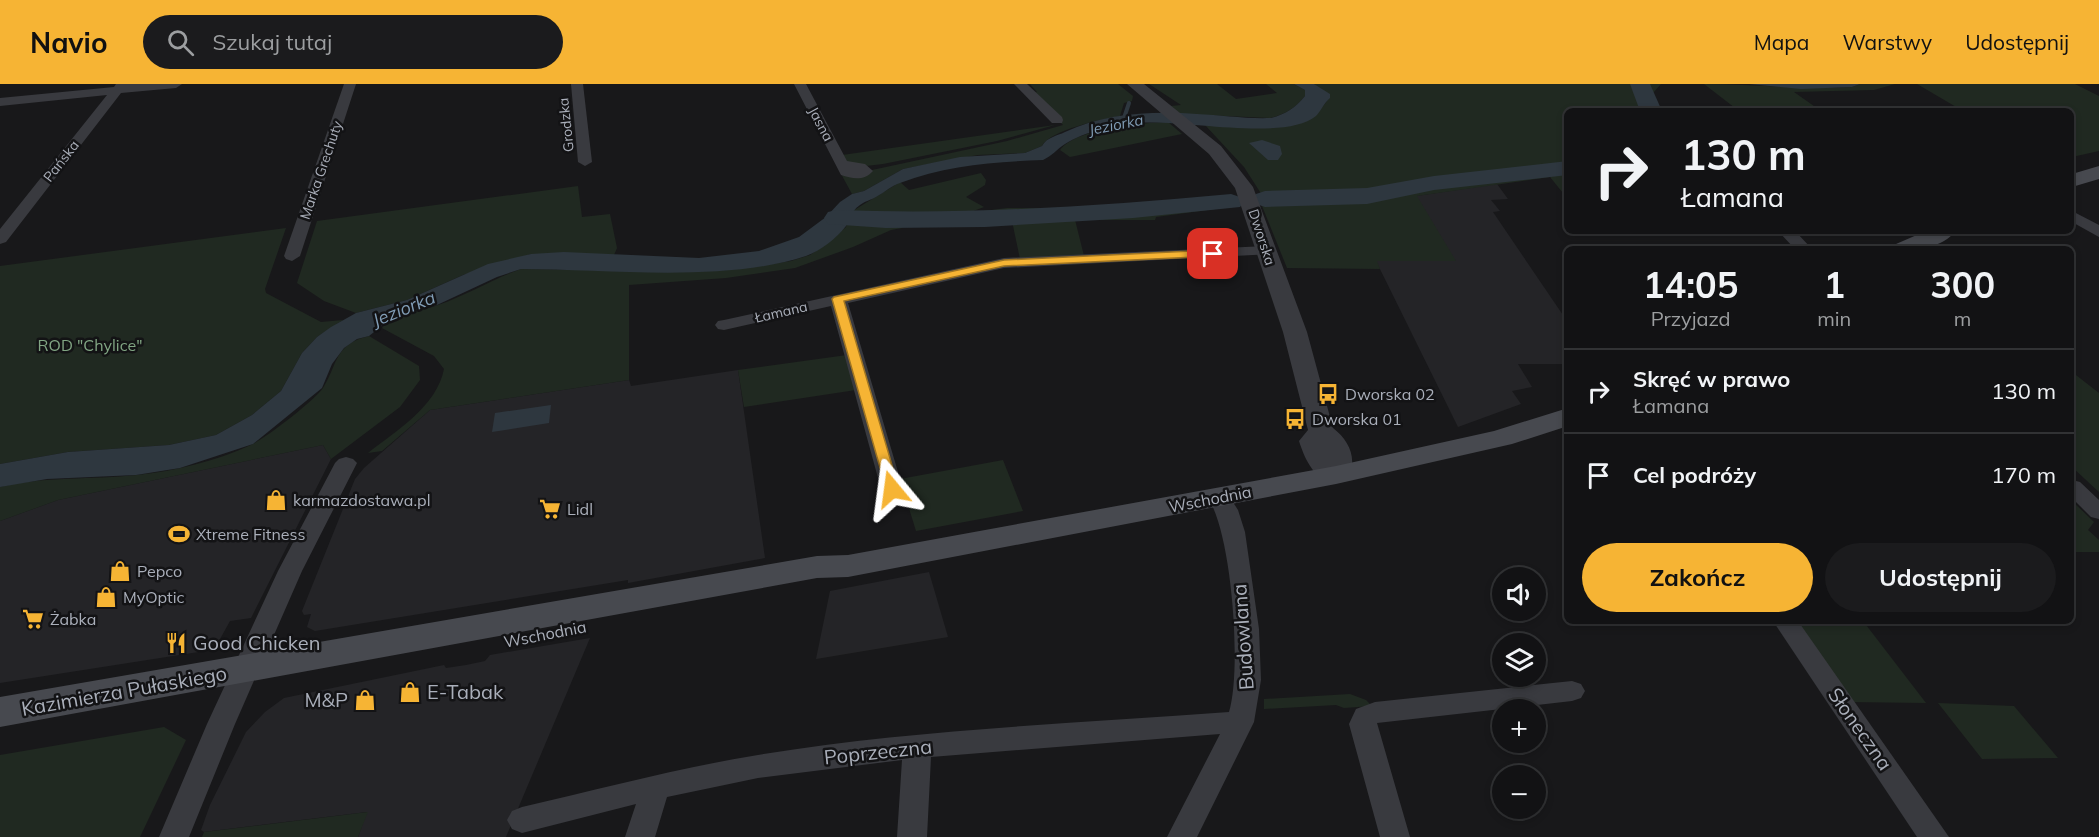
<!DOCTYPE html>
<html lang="pl">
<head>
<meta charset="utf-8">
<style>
  body { margin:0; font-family:Mulish,sans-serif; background:#1b1b1d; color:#f1f3f6; height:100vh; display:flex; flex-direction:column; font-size:22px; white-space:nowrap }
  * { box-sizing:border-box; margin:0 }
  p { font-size:20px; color:#9c9ea0 }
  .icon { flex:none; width:33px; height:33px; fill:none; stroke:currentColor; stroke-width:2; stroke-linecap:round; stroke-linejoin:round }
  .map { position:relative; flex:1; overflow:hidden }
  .details { position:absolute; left:1564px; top:162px; width:510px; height:378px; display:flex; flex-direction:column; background:#121214; border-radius:9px; box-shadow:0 3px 9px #0003,0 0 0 2px #313234 }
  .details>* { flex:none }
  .banner { position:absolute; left:1564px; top:24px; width:510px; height:126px; border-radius:9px; box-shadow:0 3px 9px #0003,0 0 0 2px #313234; background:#121214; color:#f1f3f6; overflow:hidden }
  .fabs { position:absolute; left:1492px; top:483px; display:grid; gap:12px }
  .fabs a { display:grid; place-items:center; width:54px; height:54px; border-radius:50%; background:#121214; box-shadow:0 3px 9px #0003,0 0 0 2px #313234; font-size:30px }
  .pin { position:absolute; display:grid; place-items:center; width:51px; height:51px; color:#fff; margin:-26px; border-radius:12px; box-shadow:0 3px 9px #0006 }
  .me { position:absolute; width:66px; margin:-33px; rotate:344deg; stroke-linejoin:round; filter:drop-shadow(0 0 4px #0008) }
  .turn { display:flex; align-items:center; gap:21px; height:126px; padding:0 18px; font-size:27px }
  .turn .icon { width:78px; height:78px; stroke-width:2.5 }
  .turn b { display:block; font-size:42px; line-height:51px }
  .eta { display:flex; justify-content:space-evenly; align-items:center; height:102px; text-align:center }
  .eta b { font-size:36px; font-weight:700; line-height:42px }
  .action { display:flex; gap:12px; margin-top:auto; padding:12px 18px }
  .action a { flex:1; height:69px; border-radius:36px; background:#f6b434; color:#111; font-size:24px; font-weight:700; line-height:69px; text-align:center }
  .action a+a { background:#1b1b1d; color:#f1f3f6 }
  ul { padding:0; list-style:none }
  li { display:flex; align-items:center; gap:18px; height:84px; padding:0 18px; border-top:2px solid #313234 }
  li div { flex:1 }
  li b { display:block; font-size:22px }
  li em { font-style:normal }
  header { display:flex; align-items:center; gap:36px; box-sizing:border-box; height:84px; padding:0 30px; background:#f6b434; color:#111 }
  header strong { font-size:28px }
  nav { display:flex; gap:33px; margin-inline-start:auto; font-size:21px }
  .search { width:420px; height:54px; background:#1b1b1d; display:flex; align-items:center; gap:15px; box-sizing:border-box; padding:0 21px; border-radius:33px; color:#9c9ea0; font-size:22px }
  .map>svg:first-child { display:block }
  .built { fill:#242427 }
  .green { fill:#202921 }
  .water { fill:#2e373f }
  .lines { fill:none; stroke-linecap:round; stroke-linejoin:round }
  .stream { stroke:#2e373f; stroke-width:4 }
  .river { fill:#2e373f; fill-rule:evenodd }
  .minor { fill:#393a3f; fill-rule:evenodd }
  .tertiary { fill:#393a3f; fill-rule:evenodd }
  .secondary { fill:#47494f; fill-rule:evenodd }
  .route { fill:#f6b434; stroke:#a07522; stroke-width:1.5 }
  .labels { text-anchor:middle; stroke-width:5; stroke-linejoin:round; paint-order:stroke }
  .far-street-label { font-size:14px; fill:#aaafba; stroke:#131315 }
  .far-water-label { font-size:15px; font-style:italic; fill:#819db6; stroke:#131315 }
  .park-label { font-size:16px; fill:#81a583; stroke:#131315 }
  .poi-label { font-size:16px; fill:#aaafba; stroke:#131315; text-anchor:start }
  .street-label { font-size:16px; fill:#aaafba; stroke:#131315 }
  .water-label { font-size:18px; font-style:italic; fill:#819db6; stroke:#131315 }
  .near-street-label { font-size:20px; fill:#aaafba; stroke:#131315 }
  .near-poi-label { font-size:20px; fill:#aaafba; stroke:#131315; text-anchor:start }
</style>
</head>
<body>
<header>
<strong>Navio</strong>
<div class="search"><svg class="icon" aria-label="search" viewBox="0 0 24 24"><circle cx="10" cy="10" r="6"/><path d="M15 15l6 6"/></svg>Szukaj tutaj</div>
<nav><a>Mapa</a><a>Warstwy</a><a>Udostępnij</a></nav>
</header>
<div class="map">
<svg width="2099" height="753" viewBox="0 0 2099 753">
  <rect width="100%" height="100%" fill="#18181a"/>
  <g class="built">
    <polygon points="1497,100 1508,115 1491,116 1500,127 1493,128 1567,237 1567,280 1518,280 1532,303 1512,307 1521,320 1458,343 1376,177 1455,177 1416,112"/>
    <polygon points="738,286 765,474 628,499 628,496 315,547 307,543 311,530 304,531 302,527 355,395 364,384 430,326 629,296 631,302"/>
    <polygon points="323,361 331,375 251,534 230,537 220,555 205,567 0,599 0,437 58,416"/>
    <polygon points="929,488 948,553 816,575 830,507"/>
    <polygon points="590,554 506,753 358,753 367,728 204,748 201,746 210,721 246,648 265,628 284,614 444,581 446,584 466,581 485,577 490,571"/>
  </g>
  <g class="green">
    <path d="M1030,0H1118L1133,12L1132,17L1124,19L1120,32C1103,35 1050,46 1042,62L1025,69L978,71L903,85L864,107L852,110L840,88H870L872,86L1007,57L1063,41L1032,9L1037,8Z"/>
    <path d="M1149,0H1217L1236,15L1277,9L1266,0H1294L1305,6V12C1295,24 1286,30 1270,34L1180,30L1171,22L1181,21Z"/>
    <polygon points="1314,0 1661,0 1653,9 1659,27 1568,27 1567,114 1550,93 1417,112 1456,177 1377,177 1380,185 1287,184 1258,112 1262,111 1244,83 1205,41 1278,43 1316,31 1327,17"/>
    <path d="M1704,0C1754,0 1802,6 1852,3L1860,0H1895L1874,6L1794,8L1821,27H1739Z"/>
    <polygon points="1917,0 2075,0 2099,12 2099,67 2072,73 2072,27 1963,27"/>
    <path d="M1168,38L1182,50L1070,73L1060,66C1076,44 1142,39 1168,38Z"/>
    <polygon points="1055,41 997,57 883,80 866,82 845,79 842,71"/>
    <path d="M981,89L986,96L985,101L966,113L984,123L968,129L1007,124H1118L1232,112L1238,122L1156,133L1155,136H1075L1084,172L1020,175L1012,137L901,141L902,144L891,146L853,163L795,184L726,194L629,201V296L430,326L382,367L368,369C396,347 437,322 444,285L434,272L382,244C397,227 419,228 438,221C467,211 492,195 521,185L693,187L728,186L791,177L810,171L825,161L846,143L851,128L900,98L909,106Z"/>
    <polygon points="578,102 582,133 610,130 617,164 614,171 531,170 463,191 407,216 356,229 324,217 297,199 317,137"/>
    <polygon points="286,144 265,205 266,209 321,238 343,236 317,253 302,269 281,307 252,331 216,351 169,361 68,368 0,380 0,182"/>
    <path d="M369,252L419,282L420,296L400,323L331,375L323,361L58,416L0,437V403C45,392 91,396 137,391C175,387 216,377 251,361C266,354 314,317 323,304C338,280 334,260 369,252Z"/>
    <polygon points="847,271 856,306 744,323 738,286"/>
    <polygon points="2072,288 2099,309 2099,408 2072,383"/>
    <polygon points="1003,376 1023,427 916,447 900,395"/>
    <polygon points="2072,417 2094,438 2088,446 2099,456 2099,468 2072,468"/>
    <polygon points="1790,537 1863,537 1926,619 1847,618"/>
    <polygon points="1350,610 1366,616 1372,622 1344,624 1336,621 1264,625 1264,615"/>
    <polygon points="1938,619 2014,622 2058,674 1982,675"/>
    <polygon points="164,643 186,656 140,753 0,753 0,671"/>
    <polygon points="368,728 358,753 202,753 204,748"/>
  </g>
  <g class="water">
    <path d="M1294,0H1314L1330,10V14C1324,19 1321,27 1316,32C1284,58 1183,35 1139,39C1116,41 1085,47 1065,60C1057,65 1052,72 1043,76C994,78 946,81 900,99C891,102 885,108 876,113C871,116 865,117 860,121C849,129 853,133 846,142C837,154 820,167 806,172C724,199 607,185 521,185L497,193L437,221L409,228L388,237L369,252L357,255L344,264L332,280L322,304L253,360L180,384L136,391L47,395L0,403V380L68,368L169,361L216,351L252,331L281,307L302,269L317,253L331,243L356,229L407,216L488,180L531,170L564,168L699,174L759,167L799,153L826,133L840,118L852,110L864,107L903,85L960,73L1025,69L1042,62C1047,53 1057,52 1065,48C1106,29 1152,27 1197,30C1221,31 1246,35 1271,34C1286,30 1295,24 1305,12V6Z"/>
    <polygon points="1749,0 1860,0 1852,3 1801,5"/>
    <polygon points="1262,56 1280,62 1282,70 1278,76 1268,76 1249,59"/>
    <polygon points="551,321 549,339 492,348 495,329"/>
  </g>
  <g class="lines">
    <polyline class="stream" points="1123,37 1129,19"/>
    <g class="river">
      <polygon points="1630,0 1650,0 1662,27 1640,27"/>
      <polygon points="1568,77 1568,91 1434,106 1367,120 1265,123 1256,120 1252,115 1256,110 1265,107 1367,104 1434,92"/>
      <path d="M1231,110L1240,113L1244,118L1240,123L1133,134L985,143L886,144L828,140L824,134L828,128L837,126C969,131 1100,122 1231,110Z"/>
    </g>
    <g class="minor">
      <polygon points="116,0 182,0 176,4 121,9 6,158 0,160 0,145 107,11 0,22 0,14 114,3"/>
      <polygon points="344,0 356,0 300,172 292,177 286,175 284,172"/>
      <polygon points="571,0 583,0 592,78 585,82 578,78"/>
      <path d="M794,0H806L847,77L865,80L873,87C864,97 853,95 841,91Z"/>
      <polygon points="1014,0 1027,0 1062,33 1063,36 1062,39 1052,39"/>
      <polygon points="2072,127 2099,141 2099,153 2072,138"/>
      <polygon points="1778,147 1795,147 1812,165 1795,165"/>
      <polygon points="1267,162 1273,164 1275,167 1273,170 1004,184 848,219 903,405 900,410 892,412 884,410 881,405 831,222 724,246 718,245 715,241 718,237 724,236 1004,174"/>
      <polygon points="346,373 353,375 357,379 302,487 235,640 189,753 159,753 207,640 278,487 335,379 339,375"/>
      <polygon points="2072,396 2080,398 2099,416 2099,435 2091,433 2072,414"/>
      <path d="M1219,407L1227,409L1238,426L1245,448L1259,545L1261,596L1254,638L1197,753H1167L1220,650L931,673L927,753H897L902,676L758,694L667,713L655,753H625L636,720L522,749L512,745L507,736L512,727L522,723C600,705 678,684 758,671C913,645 1072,640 1229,628C1242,586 1232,450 1208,414L1211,409Z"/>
      <polygon points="1773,537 1798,537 1949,753 1917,753"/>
      <polygon points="1572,597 1581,600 1585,607 1581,614 1572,617 1377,639 1410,753 1380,753 1349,640 1356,625 1375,618"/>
    </g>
    <path class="tertiary" d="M1127,0H1144L1221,62L1253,103L1307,248L1333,344C1350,357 1359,377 1346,397C1318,404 1306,379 1299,357L1308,346L1283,248L1235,104L1209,70Z"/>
    <g class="secondary">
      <polygon points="2099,82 2099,95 2072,103 2072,90"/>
      <path d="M1926,147H1955C1942,166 1913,165 1893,165L1896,160Z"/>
      <polygon points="1568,324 1568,342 1512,360 1336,400 848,493 817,494 0,643 0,613 817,472 848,471 1336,382 1494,347"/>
    </g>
  </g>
  <polygon class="route" points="1213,166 1218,170 1217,172 1004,182 844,217 899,405 897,408 887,408 832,215 834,213 1004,176"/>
  <defs>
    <symbol id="bus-bare" viewBox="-9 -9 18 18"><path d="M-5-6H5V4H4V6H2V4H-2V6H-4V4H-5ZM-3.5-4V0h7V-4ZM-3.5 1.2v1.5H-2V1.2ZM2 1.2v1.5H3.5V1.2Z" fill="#f6b434" stroke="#131315" stroke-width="2.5" paint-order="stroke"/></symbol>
    <symbol id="shop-bare" viewBox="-9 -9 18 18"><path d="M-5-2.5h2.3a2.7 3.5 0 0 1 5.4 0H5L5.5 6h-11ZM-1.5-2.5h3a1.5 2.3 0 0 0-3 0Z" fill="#f6b434" stroke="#131315" stroke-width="2.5" paint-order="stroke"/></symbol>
    <symbol id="supermarket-bare" viewBox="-9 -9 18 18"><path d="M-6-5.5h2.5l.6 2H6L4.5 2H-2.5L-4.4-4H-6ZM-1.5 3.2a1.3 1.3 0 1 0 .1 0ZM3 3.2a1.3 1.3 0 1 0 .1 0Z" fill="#f6b434" stroke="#131315" stroke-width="2.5" paint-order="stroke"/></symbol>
    <symbol id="stadium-bare" viewBox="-9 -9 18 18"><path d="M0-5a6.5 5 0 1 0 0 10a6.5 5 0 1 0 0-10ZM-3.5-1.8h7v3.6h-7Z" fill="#f6b434" stroke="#131315" stroke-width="2.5" paint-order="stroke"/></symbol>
    <symbol id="restaurant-bare" viewBox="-9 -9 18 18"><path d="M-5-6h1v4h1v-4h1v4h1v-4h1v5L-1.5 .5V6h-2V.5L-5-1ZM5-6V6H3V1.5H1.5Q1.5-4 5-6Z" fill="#f6b434" stroke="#131315" stroke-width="2.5" paint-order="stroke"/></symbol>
  </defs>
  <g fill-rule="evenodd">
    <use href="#bus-bare" x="1313" y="295" width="30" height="30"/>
    <use href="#bus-bare" x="1280" y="320" width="30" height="30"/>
    <use href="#shop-bare" x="261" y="401" width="30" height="30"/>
    <use href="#supermarket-bare" x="535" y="410" width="30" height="30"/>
    <use href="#stadium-bare" x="164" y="435" width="30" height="30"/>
    <use href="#shop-bare" x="105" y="472" width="30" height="30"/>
    <use href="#shop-bare" x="91" y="498" width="30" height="30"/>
    <use href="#supermarket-bare" x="18" y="520" width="30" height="30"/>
    <use href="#restaurant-bare" x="161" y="544" width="30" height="30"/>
    <use href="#shop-bare" x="395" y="593" width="30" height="30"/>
    <use href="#shop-bare" x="350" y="601" width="30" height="30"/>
  </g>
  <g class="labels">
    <g class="far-street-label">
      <text transform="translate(821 40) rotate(62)" y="5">Jasna</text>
      <text transform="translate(566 41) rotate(-96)" y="5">Grodzka</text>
      <text transform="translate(61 77) rotate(-52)" y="5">Pańska</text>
      <text transform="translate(321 86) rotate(-71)" y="5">Marka Grechuty</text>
      <text transform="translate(1262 153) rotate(72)" y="5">Dworska</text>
      <text transform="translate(781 228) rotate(-13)" y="5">Łamana</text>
    </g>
    <g class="far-water-label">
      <text transform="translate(1116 41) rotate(-11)" y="5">Jeziorka</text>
    </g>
    <g class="park-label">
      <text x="90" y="267">ROD "Chylice"</text>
    </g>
    <g class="poi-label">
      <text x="1345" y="316">Dworska 02</text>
      <text x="1312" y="341">Dworska 01</text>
      <text x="293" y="422">karmazdostawa.pl</text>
      <text x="567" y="431">Lidl</text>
      <text x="196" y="456">Xtreme Fitness</text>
      <text x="137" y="493">Pepco</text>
      <text x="123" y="519">MyOptic</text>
      <text x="50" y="541">Żabka</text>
    </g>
    <g class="street-label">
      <text transform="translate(1210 415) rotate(-11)" y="6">Wschodnia</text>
      <text transform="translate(545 550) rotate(-11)" y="6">Wschodnia</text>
    </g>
    <g class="water-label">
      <text transform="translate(404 225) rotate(-22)" y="6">Jeziorka</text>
    </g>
    <g class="near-street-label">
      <text transform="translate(1243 553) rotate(-94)" y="7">Budowlana</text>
      <text transform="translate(124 607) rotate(-10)" y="7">Kazimierza Pułaskiego</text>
      <text transform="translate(1860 645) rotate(55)" y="7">Słoneczna</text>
      <text transform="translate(878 668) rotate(-6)" y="7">Poprzeczna</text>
    </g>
    <g class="near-poi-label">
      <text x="193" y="566">Good Chicken</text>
      <text x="427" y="615">E-Tabak</text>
      <text x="348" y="623" text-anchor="end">M&amp;P</text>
    </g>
  </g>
</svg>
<div class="fabs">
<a><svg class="icon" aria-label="sound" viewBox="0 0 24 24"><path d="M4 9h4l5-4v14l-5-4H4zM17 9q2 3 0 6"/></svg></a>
<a><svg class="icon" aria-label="layers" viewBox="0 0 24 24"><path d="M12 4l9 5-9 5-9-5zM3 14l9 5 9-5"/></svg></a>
<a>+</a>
<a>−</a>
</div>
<div class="pin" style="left:1213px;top:170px;background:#d93025"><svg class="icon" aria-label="arrive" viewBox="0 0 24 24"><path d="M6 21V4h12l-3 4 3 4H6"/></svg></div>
<svg class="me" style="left:892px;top:405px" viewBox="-20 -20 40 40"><path d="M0-17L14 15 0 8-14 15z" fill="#f6b434" stroke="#fff" stroke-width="4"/></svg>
<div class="banner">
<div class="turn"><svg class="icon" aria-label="right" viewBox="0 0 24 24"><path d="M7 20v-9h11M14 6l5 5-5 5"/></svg><div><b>130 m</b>Łamana</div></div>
</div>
<section class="details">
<div class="eta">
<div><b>14:05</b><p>Przyjazd</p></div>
<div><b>1</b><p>min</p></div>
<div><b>300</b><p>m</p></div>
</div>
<ul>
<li><svg class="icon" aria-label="right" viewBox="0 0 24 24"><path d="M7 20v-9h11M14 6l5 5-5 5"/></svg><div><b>Skręć w prawo</b><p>Łamana</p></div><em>130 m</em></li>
<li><svg class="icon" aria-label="arrive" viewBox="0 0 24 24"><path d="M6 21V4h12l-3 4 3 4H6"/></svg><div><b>Cel podróży</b></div><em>170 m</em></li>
</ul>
<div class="action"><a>Zakończ</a><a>Udostępnij</a></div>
</section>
</div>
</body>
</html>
